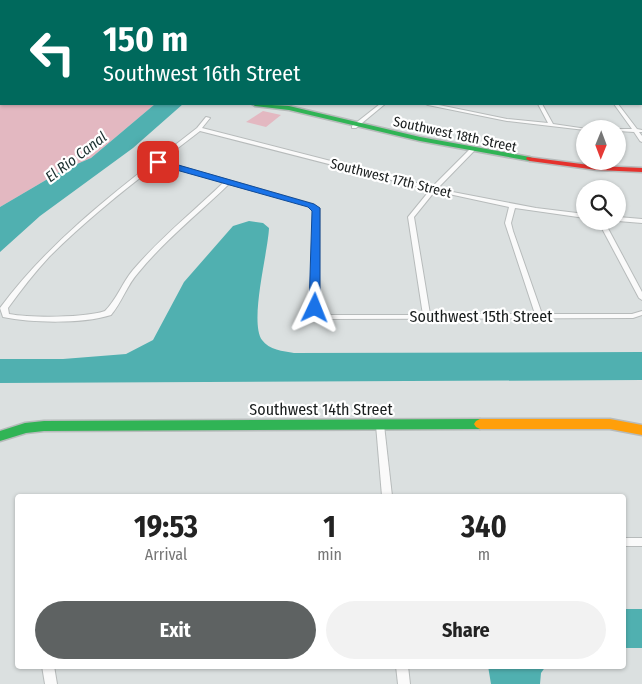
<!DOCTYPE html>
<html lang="en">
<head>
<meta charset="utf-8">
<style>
  body { margin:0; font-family:"Fira Sans Condensed",sans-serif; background:#f2f2f2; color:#222; height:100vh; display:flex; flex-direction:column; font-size:19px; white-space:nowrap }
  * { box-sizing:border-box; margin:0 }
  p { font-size:16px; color:#767676 }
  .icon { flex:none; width:28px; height:28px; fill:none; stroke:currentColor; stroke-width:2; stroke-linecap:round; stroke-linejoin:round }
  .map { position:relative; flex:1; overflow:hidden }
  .sheet { position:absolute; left:15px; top:494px; width:611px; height:175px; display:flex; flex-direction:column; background:#fff; border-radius:5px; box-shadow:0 1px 4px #0004 }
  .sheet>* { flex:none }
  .top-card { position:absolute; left:0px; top:0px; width:642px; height:105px; box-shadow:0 1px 4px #0004; background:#00695c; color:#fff; overflow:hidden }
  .needle { width:32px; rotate:181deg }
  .controls { position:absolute; left:576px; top:120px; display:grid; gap:10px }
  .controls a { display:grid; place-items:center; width:50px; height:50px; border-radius:50%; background:#fff; box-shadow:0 1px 4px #0004; font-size:25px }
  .pin { position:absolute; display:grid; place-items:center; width:42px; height:42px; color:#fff; margin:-21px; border-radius:10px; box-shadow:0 2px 8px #0006 }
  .me { position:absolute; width:55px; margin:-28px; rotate:2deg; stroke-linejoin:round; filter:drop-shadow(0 0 4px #0008) }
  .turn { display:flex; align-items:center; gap:18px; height:105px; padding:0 20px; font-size:22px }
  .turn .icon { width:65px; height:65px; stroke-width:2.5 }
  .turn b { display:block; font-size:35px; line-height:42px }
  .eta { display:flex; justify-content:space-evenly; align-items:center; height:85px; text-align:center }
  .eta b { font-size:30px; font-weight:700; line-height:35px }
  .cta { display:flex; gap:10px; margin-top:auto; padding:10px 20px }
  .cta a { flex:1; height:58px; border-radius:30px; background:#5e6262; color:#fff; font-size:20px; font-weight:700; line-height:58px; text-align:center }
  .cta a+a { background:#f2f2f2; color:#222 }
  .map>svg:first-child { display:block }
  .green { fill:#e3b8c1 }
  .water { fill:#50b0b0 }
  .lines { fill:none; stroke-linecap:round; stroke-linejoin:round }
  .street-casing { stroke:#b7bbbb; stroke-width:2 }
  .fast-casing { stroke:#b7bbbb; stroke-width:3 }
  .slow-casing { stroke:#b7bbbb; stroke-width:3 }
  .jam-casing { stroke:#b7bbbb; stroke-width:3 }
  .street { fill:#fafafa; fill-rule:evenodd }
  .fast { fill:#30b455; fill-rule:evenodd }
  .slow { fill:#ff9f0a; fill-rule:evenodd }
  .jam { fill:#e5322d; fill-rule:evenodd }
  .rail-casing { stroke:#b3b4b4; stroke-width:2.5 }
  .rail { stroke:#fff; stroke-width:1; stroke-dasharray:4; stroke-linecap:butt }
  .route { fill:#1a73e8; stroke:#114b97 }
  .labels { text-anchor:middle; stroke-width:4.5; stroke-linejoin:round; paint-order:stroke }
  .far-street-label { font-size:14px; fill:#1a1e1e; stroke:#fff }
  .far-water-label { font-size:15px; font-style:italic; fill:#1a2f2f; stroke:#fff }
  .street-label { font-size:16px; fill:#1a1e1e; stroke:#fff }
</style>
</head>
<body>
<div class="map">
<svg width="642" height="684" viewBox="0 0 642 684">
  <rect width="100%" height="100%" fill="#dbe0e0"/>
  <g class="green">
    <polygon points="0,89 1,104 155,104 91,158 63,170 0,207"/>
    <polygon points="263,111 281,115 266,127 246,122"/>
  </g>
  <g class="water">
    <polygon points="155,104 183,104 133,148 40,216 0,252 0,207 63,170 91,158"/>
    <path d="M249,221L263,223L269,228C268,253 249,321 262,340C269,350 283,351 294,353L642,352V380L0,383V359H63L126,354L153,340L184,282L233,226Z"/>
    <rect x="624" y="609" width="18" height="39"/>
    <polygon points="488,666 546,666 541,673 540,684 491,684"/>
  </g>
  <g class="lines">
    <defs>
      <g id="street">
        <polygon points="529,0 533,0 534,1 530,1"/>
        <rect x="641" y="41" width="1" height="2"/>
        <rect x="641" y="65" width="1" height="2"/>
        <rect x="641" y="94" width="1" height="2"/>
        <polygon points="380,104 385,104 356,128 352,128 352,126"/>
        <polygon points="426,104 434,104 507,119 548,123 538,104 542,104 553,124 587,129 585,129 585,130 507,121 428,105"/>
        <polygon points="614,104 618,104 637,129 642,130 642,132 639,132 642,136 642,142 640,141 634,132 618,131 618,129 632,129"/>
        <path d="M206,117L210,118L202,128L432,187L470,149H474V151L437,189L536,208L585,214V218L515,208L511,223L513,231L542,314H632L642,311V315L633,318L327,319L316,315L311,308L314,210L309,206L229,184C199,213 165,240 138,273C127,285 122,302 111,315C83,324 32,323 3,317L0,308C54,235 127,183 197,128ZM200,131L430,190L408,217L423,315H331L322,311L319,308L320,209L313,204L161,161ZM158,164L224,182C194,211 160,238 133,270C122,283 117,299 105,311C84,318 31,318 9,314L8,308C21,290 34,273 49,257C83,223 120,193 158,164ZM435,191L509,207L505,223L535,314H430L414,217Z"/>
        <polygon points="618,217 642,219 642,223 618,221"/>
        <polygon points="598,221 604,221 642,292 642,300 639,298"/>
        <polygon points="380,422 383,423 384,425 392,496 382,496 376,425 377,423"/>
        <rect x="624" y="538" width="18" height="8"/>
        <polygon points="42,666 54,666 57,684 45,684"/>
        <polygon points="396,666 408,666 410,684 398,684"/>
      </g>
      <g id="fast">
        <polygon points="252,104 289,106 420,137 530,157 534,159 530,161 420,141 289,110 255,106"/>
        <polygon points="480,419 484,421 486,424 484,427 480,429 44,431 26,433 0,441 0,431 25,423 44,421"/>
      </g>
      <polygon id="slow" points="480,419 610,419 642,425 642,435 610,429 480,429 476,427 474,424 476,421"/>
      <g id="jam">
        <polygon points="1,31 1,35 0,36 0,32"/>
        <rect x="0" y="84" width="1" height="4"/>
        <polygon points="527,157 597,166 642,168 642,172 597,170 530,161 526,159"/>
      </g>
    </defs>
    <use href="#street" class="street-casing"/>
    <use href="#fast" class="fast-casing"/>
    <use href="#slow" class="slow-casing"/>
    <use href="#jam" class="jam-casing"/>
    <use href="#street" class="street"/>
    <use href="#fast" class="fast"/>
    <use href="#slow" class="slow"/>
    <use href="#jam" class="jam"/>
    <defs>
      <polyline id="rail" points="134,1 138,0"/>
    </defs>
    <use href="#rail" class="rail-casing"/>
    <use href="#rail" class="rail"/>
  </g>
  <polygon class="route" points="155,160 161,160 314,204 320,208 320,308 319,310 311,310 309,308 312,211 308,207 155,164"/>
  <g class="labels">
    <g class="far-street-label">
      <text transform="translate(455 134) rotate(12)" y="5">Southwest 18th Street</text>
      <text transform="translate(391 178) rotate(14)" y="5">Southwest 17th Street</text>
    </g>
    <g class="far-water-label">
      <text transform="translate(76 157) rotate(-37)" y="5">El Rio Canal</text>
    </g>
    <g class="street-label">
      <text x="481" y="322">Southwest 15th Street</text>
      <text x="321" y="415">Southwest 14th Street</text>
    </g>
  </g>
</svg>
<div class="controls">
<a><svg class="needle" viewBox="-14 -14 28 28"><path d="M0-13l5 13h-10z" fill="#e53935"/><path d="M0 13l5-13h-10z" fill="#767676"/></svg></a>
<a><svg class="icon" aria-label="search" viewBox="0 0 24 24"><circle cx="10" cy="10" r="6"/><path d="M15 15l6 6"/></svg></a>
</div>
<div class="pin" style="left:158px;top:162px;background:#d93025"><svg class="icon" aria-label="arrive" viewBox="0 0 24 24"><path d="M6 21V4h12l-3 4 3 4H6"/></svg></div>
<svg class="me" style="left:315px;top:308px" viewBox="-20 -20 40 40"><path d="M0-17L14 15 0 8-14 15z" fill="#1a73e8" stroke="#fff" stroke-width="4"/></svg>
<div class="top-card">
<div class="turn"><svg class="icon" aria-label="left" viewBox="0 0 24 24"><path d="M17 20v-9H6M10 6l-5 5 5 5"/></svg><div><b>150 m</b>Southwest 16th Street</div></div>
</div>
<section class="sheet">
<div class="eta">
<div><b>19:53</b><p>Arrival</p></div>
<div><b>1</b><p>min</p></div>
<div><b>340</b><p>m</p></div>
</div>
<div class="cta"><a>Exit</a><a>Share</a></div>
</section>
</div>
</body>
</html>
